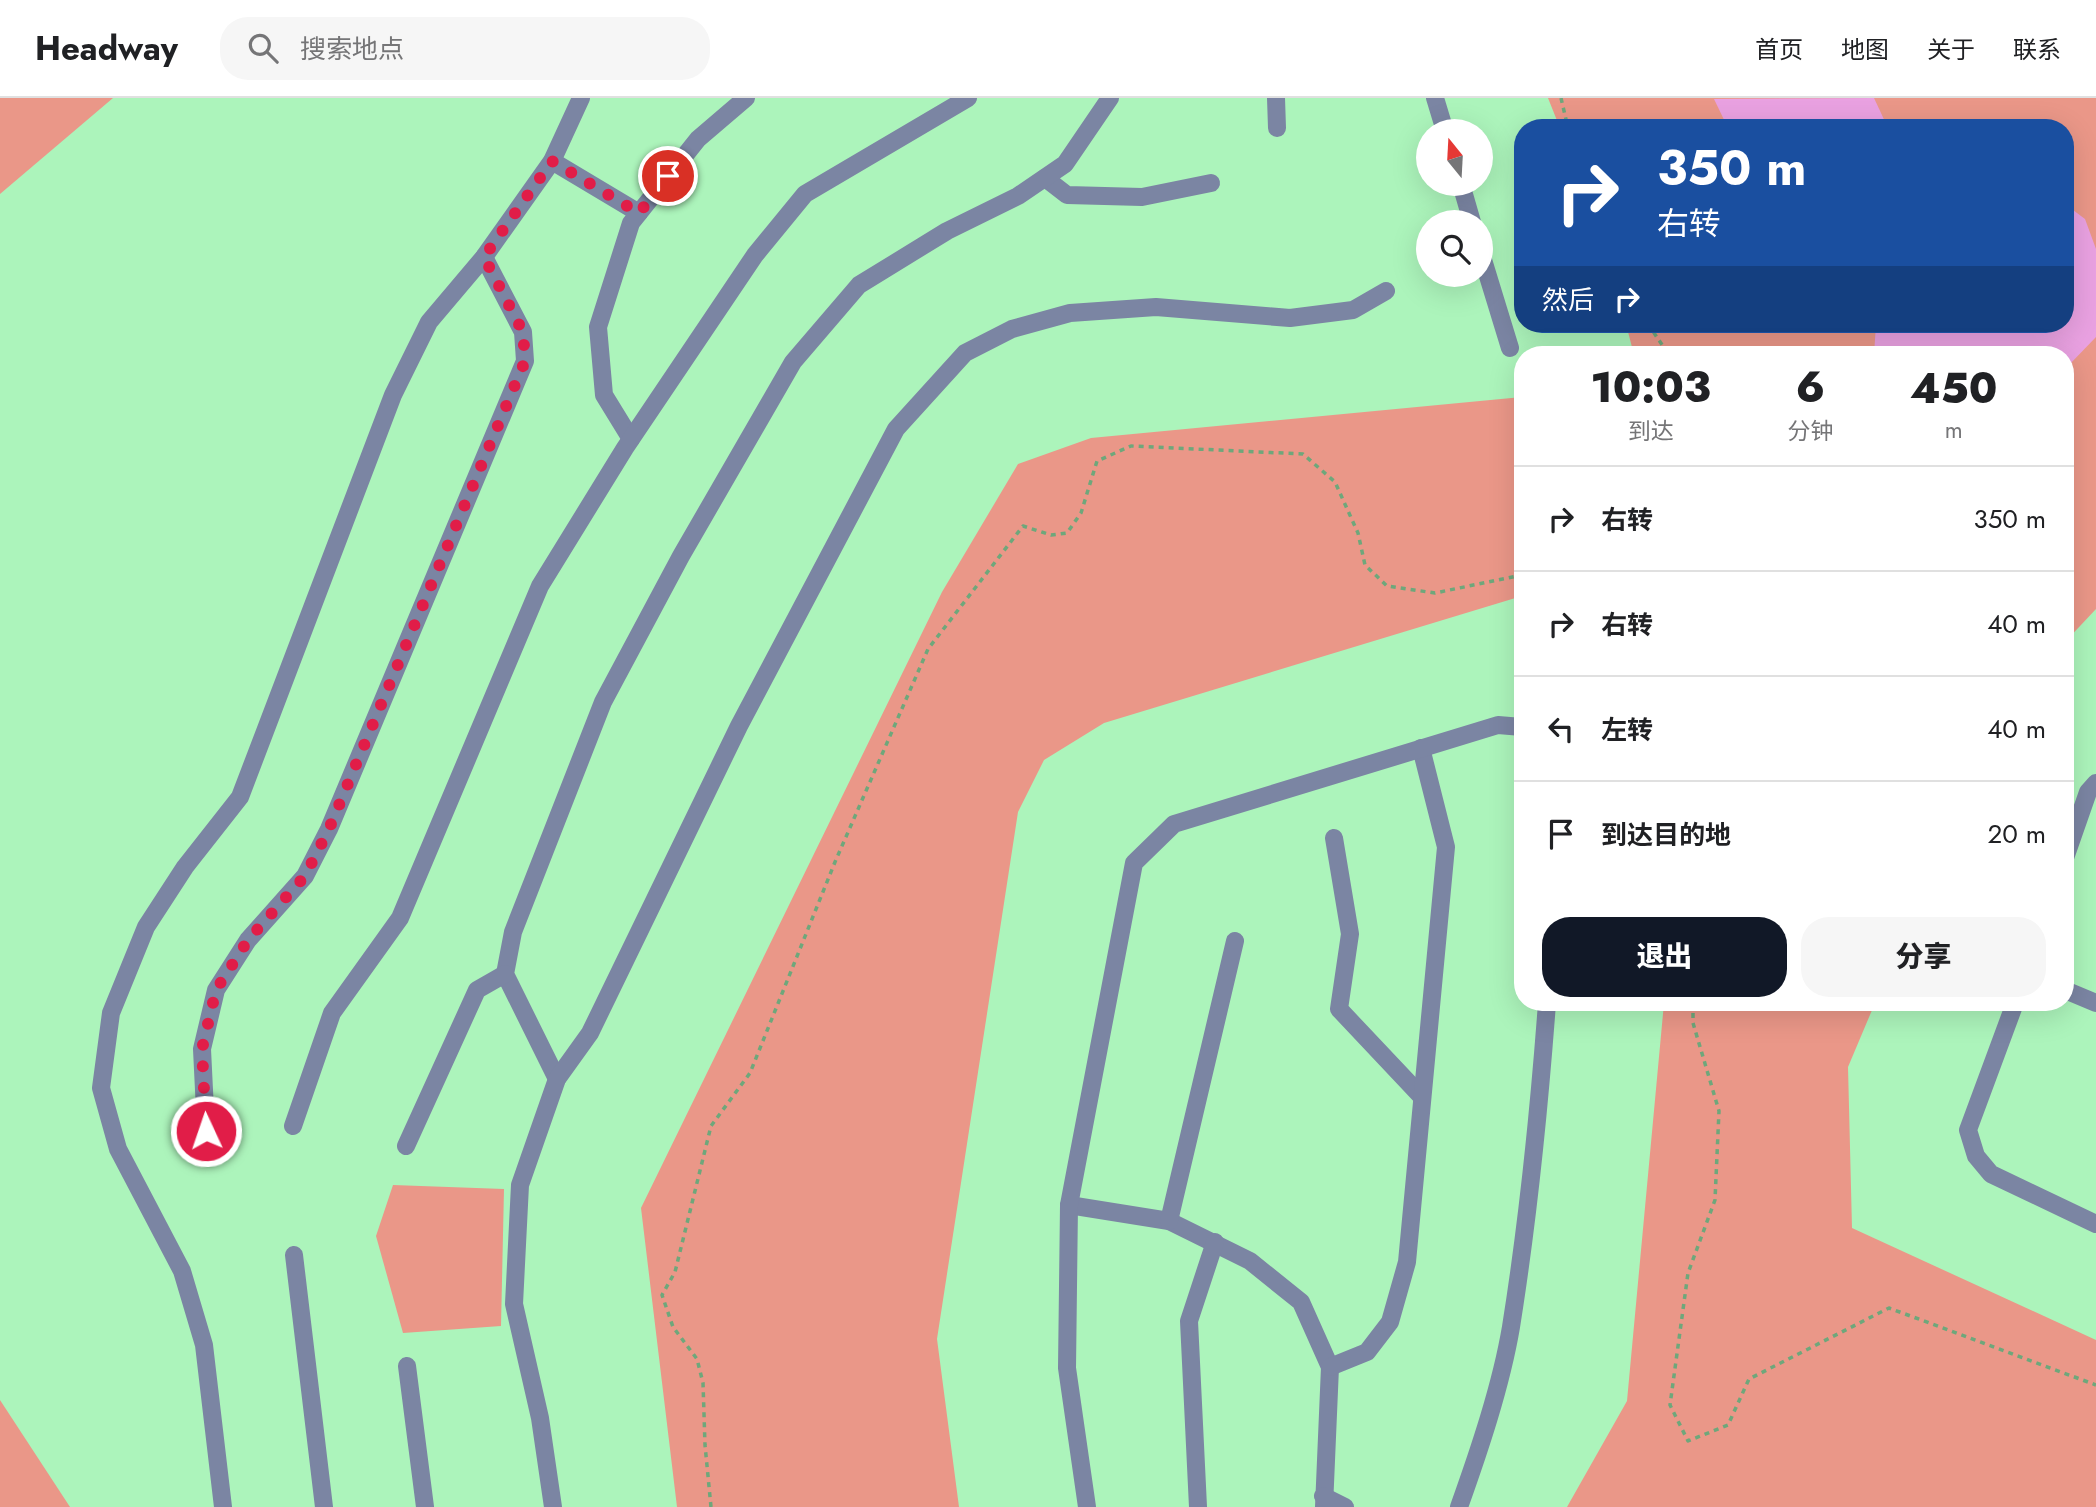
<!DOCTYPE html>
<html lang="zh">
<head>
<meta charset="utf-8">
<style>
  body { margin:0; font-family:Jost,"Noto Sans SC",sans-serif; background:#f6f6f6; color:#202124; height:100vh; display:flex; flex-direction:column; font-size:26px; white-space:nowrap }
  * { box-sizing:border-box; margin:0 }
  p { font-size:23px; color:#757577 }
  .icon { flex:none; width:38px; height:38px; fill:none; stroke:currentColor; stroke-width:2; stroke-linecap:round; stroke-linejoin:round }
  .map { position:relative; flex:1; overflow:hidden }
  .panel { position:absolute; left:1514px; top:248px; width:560px; height:665px; display:flex; flex-direction:column; background:#fff; border-radius:28px; box-shadow:0 7px 28px #0002 }
  .panel>* { flex:none }
  .banner { position:absolute; left:1514px; top:21px; width:560px; height:214px; border-radius:28px; box-shadow:0 7px 28px #0002; background:#1a4fa0; color:#fff; overflow:hidden }
  .needle { width:46px; rotate:342deg }
  .controls { position:absolute; left:1416px; top:21px; display:grid; gap:14px }
  .controls a { display:grid; place-items:center; width:77px; height:77px; border-radius:50%; background:#fff; box-shadow:0 7px 28px #0002; font-size:35px }
  .pin { position:absolute; display:grid; place-items:center; width:60px; height:60px; color:#fff; margin:-30px; border:4px solid #fff; border-radius:50%; box-shadow:0 2px 7px #0007 }
  .me { position:absolute; width:77px; margin:-38px; rotate:357deg; stroke-linejoin:round; filter:drop-shadow(0 0 5px #0008) }
  .turn { display:flex; align-items:center; gap:24px; height:147px; padding:0 28px; font-size:32px }
  .turn .icon { width:91px; height:91px; stroke-width:2.5 }
  .turn b { display:block; font-size:49px; line-height:60px }
  .then { display:flex; align-items:center; height:66px; padding:0 28px; background:#0003; gap:14px; font-size:26px }
  .eta { display:flex; justify-content:space-evenly; align-items:center; height:119px; text-align:center }
  .eta b { font-size:42px; font-weight:800; line-height:49px }
  .cta { display:flex; gap:14px; margin-top:auto; padding:14px 28px }
  .cta a { flex:1; height:80px; border-radius:28px; background:#111827; color:#fff; font-size:28px; font-weight:800; line-height:80px; text-align:center }
  .cta a+a { background:#f6f6f6; color:#202124 }
  ul { padding:0; list-style:none }
  li { display:flex; align-items:center; gap:21px; height:105px; padding:0 28px; border-top:2px solid #e0e0e0 }
  li div { flex:1 }
  li b { display:block; font-size:26px }
  li em { font-style:normal }
  header { display:flex; align-items:center; gap:42px; box-sizing:border-box; height:98px; padding:0 35px; background:#fff; border-bottom:2px solid #e0e0e0 }
  header strong { font-size:33px }
  nav { display:flex; gap:38px; margin-inline-start:auto; font-size:24px }
  .search { width:490px; height:63px; background:#f6f6f6; display:flex; align-items:center; gap:18px; box-sizing:border-box; padding:0 24px; border-radius:28px; color:#757577; font-size:26px }
  .map>svg:first-child { display:block }
  .green { fill:#ea9788 }
  .water { fill:#e9a1e1 }
  .lines { fill:none; stroke-linecap:round; stroke-linejoin:round }
  .path { stroke:#6ea77b; stroke-width:3.5; stroke-dasharray:5 5; stroke-linecap:butt }
  .minor { stroke:#7b85a3; stroke-width:18 }
  .route { stroke:#e11d48; stroke-width:12; stroke-dasharray:0 21.6 }
</style>
</head>
<body>
<header>
<strong>Headway</strong>
<div class="search"><svg class="icon" aria-label="search" viewBox="0 0 24 24"><circle cx="10" cy="10" r="6"/><path d="M15 15l6 6"/></svg>搜索地点</div>
<nav><a>首页</a><a>地图</a><a>关于</a><a>联系</a></nav>
</header>
<div class="map">
<svg width="2096" height="1409" viewBox="0 0 2096 1409">
  <rect width="100%" height="100%" fill="#acf4bb"/>
  <g class="green">
    <polygon points="0,0 113,0 0,96"/>
    <polygon points="1548,0 2096,0 2096,511 2065,544 2065,257 1634,257 1626,226 2065,226 2065,30 1560,30"/>
    <polygon points="1522,299 1522,498 1104,625 1044,662 1018,714 937,1241 959,1409 677,1409 641,1110 942,494 1018,366 1091,340"/>
    <polygon points="1664,905 1875,905 1848,969 1852,1130 2096,1242 2096,1409 1567,1409 1627,1303"/>
    <polygon points="393,1087 504,1091 501,1228 403,1235 376,1138"/>
    <polygon points="0,1302 70,1409 0,1409"/>
  </g>
  <g class="water">
    <polygon points="1874,0 1888,30 1728,30 1714,1"/>
    <polygon points="2065,106 2085,121 2096,151 2096,239 2069,267 2065,277 2065,257 1874,257 1876,226 2065,226"/>
  </g>
  <g class="lines">
    <g class="path">
      <polyline points="1561,0 1568,30"/>
      <polyline points="1648,226 1669,257"/>
      <polyline points="1693,905 1693,925 1719,1013 1715,1102 1688,1175 1670,1307 1688,1343 1728,1327 1749,1281 1889,1210 2096,1287"/>
      <polyline points="711,1409 705,1347 703,1285 697,1261 673,1229 662,1197 675,1174 711,1028 750,975 835,764 928,551 1023,428 1051,437 1067,435 1081,415 1097,363 1131,348 1303,356 1335,384 1358,435 1365,467 1387,488 1435,495 1522,477"/>
    </g>
    <g class="minor">
      <polyline points="1276,0 1277,30"/>
      <polyline points="1435,0 1445,33"/>
      <polyline points="552,63 639,115"/>
      <polyline points="1045,80 1067,97 1142,99 1211,85"/>
      <polyline points="1461,86 1472,124"/>
      <polyline points="1480,152 1510,250"/>
      <polyline points="631,341 604,297 598,229 631,125 698,41 746,0"/>
      <polyline points="1334,740 1350,836 1339,911 1422,999"/>
      <polyline points="2065,760 2088,694 2096,685"/>
      <polyline points="2065,892 2096,905"/>
      <polyline points="2015,905 1968,1032 1976,1058 1991,1076 2096,1126"/>
      <polyline points="557,981 505,876 513,834 603,604 681,458 793,264 859,187 947,133 1018,98 1065,66 1110,0"/>
      <polyline points="293,1028 332,915 400,820 540,488 625,350 755,157 805,96 968,0"/>
      <polyline points="206,1033 202,951 216,892 248,842 305,778 329,731 525,263 523,234 484,159"/>
      <polyline points="406,1048 477,892 505,876"/>
      <polyline points="1069,1107 1169,1123 1250,1163 1301,1204 1330,1269 1324,1409"/>
      <polyline points="1169,1123 1235,843"/>
      <polyline points="294,1157 324,1409"/>
      <polyline points="407,1268 425,1409"/>
      <polyline points="1330,1269 1367,1254 1390,1224 1407,1164 1446,749 1421,650"/>
      <polyline points="1323,1398 1345,1409"/>
      <polyline points="223,1409 204,1247 182,1173 118,1051 101,990 111,915 146,829 185,769 240,699 393,297 429,224 484,159 552,63 581,0"/>
      <polyline points="553,1409 540,1320 514,1206 520,1087 557,981 590,935 739,628 896,331 965,255 1012,231 1070,215 1156,209 1290,220 1353,212 1386,193"/>
      <polyline points="1087,1409 1067,1270 1069,1107 1134,765 1174,726 1498,627 1522,629"/>
      <polyline points="1198,1409 1189,1223 1215,1144"/>
      <path d="M1459,1409C1479,1353 1501,1288 1511,1229C1528,1122 1539,1013 1547,905"/>
    </g>
  </g>
  <g class="lines">
    <polyline class="route" points="206,1033 202,951 216,892 248,842 305,778 329,731 525,263 523,234 484,159 552,63 639,115 668,78"/>
  </g>
</svg>
<div class="controls">
<a><svg class="needle" viewBox="-14 -14 28 28"><path d="M0-13l5 13h-10z" fill="#e53935"/><path d="M0 13l5-13h-10z" fill="#757577"/></svg></a>
<a><svg class="icon" aria-label="search" viewBox="0 0 24 24"><circle cx="10" cy="10" r="6"/><path d="M15 15l6 6"/></svg></a>
</div>
<div class="pin" style="left:668px;top:78px;background:#d93025"><svg class="icon" aria-label="arrive" viewBox="0 0 24 24"><path d="M6 21V4h12l-3 4 3 4H6"/></svg></div>
<svg class="me" style="left:206px;top:1033px" viewBox="-20 -20 40 40"><circle r="17" fill="#e11d48" stroke="#fff" stroke-width="3"/><path d="M0-11L8 9 0 5-8 9z" fill="#fff"/></svg>
<div class="banner">
<div class="turn"><svg class="icon" aria-label="right" viewBox="0 0 24 24"><path d="M7 20v-9h11M14 6l5 5-5 5"/></svg><div><b>350 m</b>右转</div></div>
<div class="then">然后<svg class="icon" aria-label="right" viewBox="0 0 24 24"><path d="M7 20v-9h11M14 6l5 5-5 5"/></svg></div>
</div>
<section class="panel">
<div class="eta">
<div><b>10:03</b><p>到达</p></div>
<div><b>6</b><p>分钟</p></div>
<div><b>450</b><p>m</p></div>
</div>
<ul>
<li><svg class="icon" aria-label="right" viewBox="0 0 24 24"><path d="M7 20v-9h11M14 6l5 5-5 5"/></svg><div><b>右转</b></div><em>350 m</em></li>
<li><svg class="icon" aria-label="right" viewBox="0 0 24 24"><path d="M7 20v-9h11M14 6l5 5-5 5"/></svg><div><b>右转</b></div><em>40 m</em></li>
<li><svg class="icon" aria-label="left" viewBox="0 0 24 24"><path d="M17 20v-9H6M10 6l-5 5 5 5"/></svg><div><b>左转</b></div><em>40 m</em></li>
<li><svg class="icon" aria-label="arrive" viewBox="0 0 24 24"><path d="M6 21V4h12l-3 4 3 4H6"/></svg><div><b>到达目的地</b></div><em>20 m</em></li>
</ul>
<div class="cta"><a>退出</a><a>分享</a></div>
</section>
</div>
</body>
</html>
